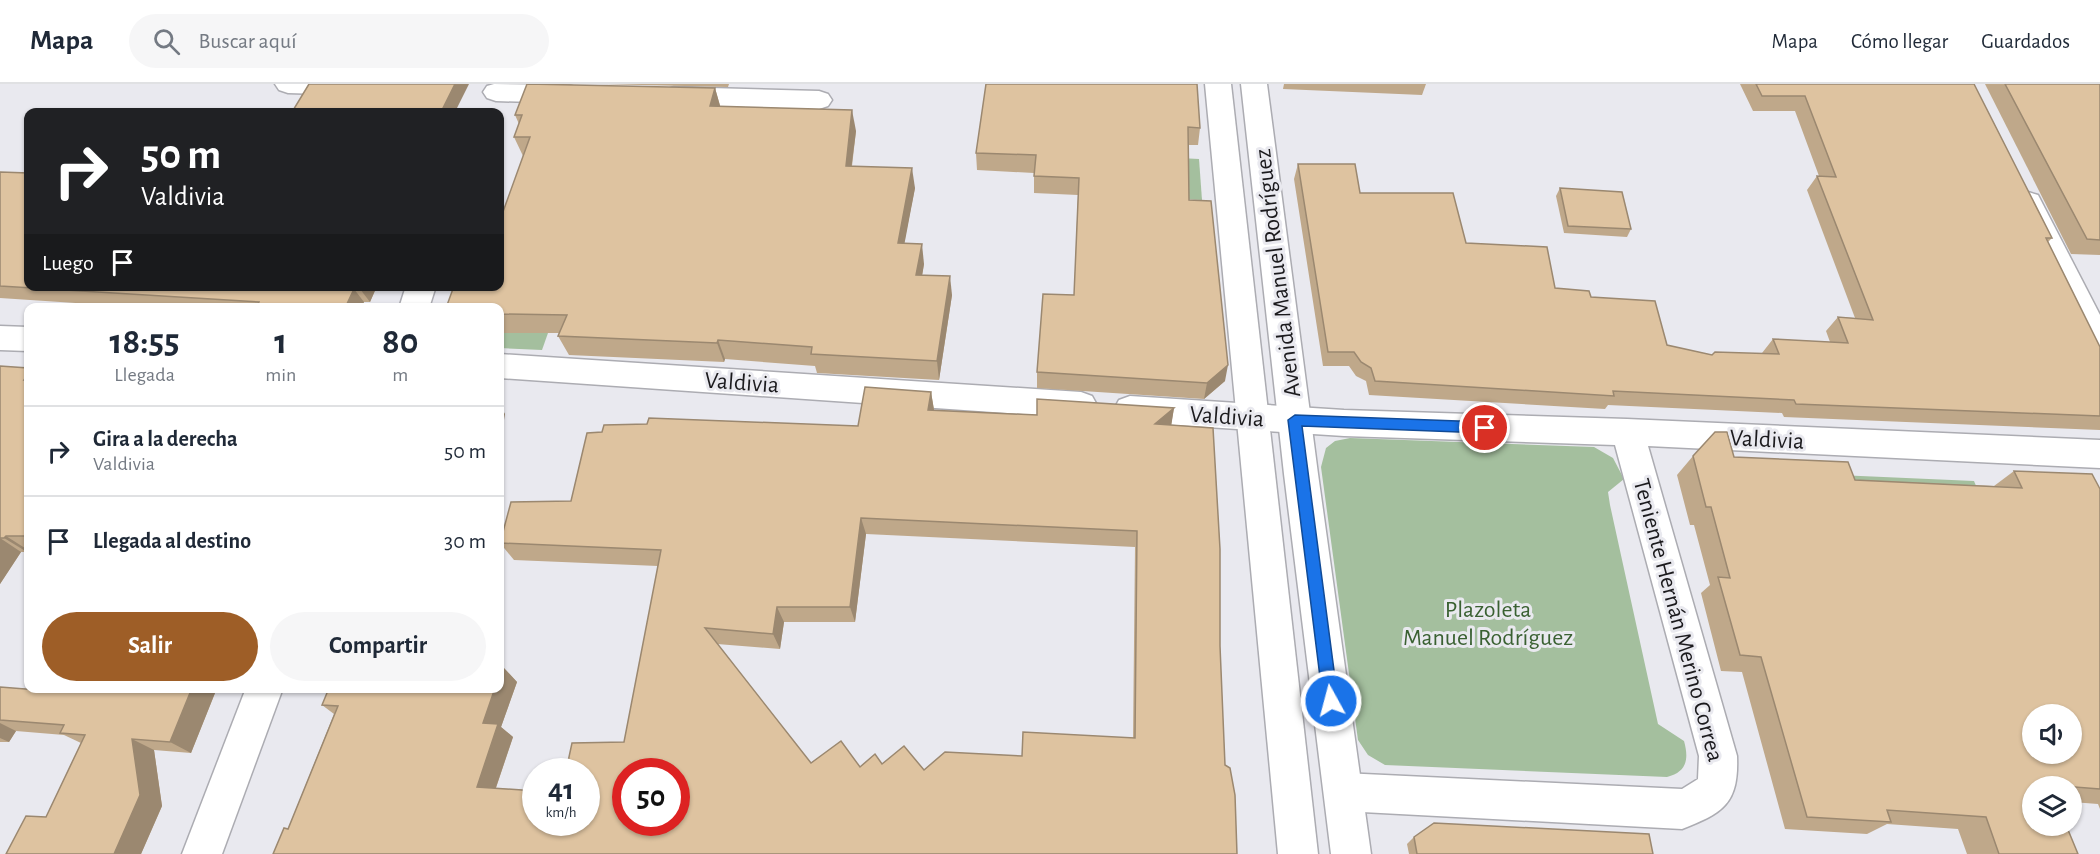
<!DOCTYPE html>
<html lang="es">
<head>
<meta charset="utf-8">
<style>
  body { margin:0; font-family:"Alegreya Sans",sans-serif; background:#f6f6f7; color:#1f2937; height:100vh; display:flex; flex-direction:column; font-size:22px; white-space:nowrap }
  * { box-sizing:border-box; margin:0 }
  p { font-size:20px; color:#747a83 }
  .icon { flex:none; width:33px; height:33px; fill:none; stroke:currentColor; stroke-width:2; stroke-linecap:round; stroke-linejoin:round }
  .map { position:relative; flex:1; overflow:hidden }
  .drawer { position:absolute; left:24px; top:219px; width:480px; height:390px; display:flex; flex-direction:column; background:#fff; border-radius:12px; box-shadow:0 2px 4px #0004 }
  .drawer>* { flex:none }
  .guide { position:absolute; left:24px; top:24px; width:480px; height:183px; border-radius:12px; box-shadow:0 2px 4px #0004; background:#202124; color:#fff; overflow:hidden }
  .tools { position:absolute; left:2022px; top:620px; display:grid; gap:12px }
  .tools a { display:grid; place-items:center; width:60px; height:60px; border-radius:50%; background:#fff; box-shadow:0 2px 4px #0004; font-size:30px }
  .speed { position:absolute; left:522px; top:674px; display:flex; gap:12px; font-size:30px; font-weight:700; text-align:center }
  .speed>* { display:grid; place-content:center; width:78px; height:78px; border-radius:50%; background:#fff; box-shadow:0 2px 4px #0004; line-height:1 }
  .speed small { font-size:15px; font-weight:400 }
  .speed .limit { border:9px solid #d22; background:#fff; color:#111 }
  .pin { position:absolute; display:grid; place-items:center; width:51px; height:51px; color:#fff; margin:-26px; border:3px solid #fff; border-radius:50%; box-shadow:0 2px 6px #0007 }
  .me { position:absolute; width:66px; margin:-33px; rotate:353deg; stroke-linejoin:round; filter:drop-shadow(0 0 4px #0008) }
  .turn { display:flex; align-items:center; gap:21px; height:126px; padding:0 18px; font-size:27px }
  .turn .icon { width:78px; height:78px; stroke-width:2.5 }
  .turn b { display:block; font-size:42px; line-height:51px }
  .then { display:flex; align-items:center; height:57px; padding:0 18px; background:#0003; gap:12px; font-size:22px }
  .eta { display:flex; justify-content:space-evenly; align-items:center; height:102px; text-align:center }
  .eta b { font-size:36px; font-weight:700; line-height:42px }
  .button { display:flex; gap:12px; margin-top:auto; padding:12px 18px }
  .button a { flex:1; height:69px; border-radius:36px; background:#9e5e27; color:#fff; font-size:24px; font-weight:700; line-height:69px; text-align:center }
  .button a+a { background:#f6f6f7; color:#1f2937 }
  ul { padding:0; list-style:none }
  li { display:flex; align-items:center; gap:18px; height:90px; padding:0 18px; border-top:2px solid #e0e1e3 }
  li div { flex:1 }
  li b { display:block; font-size:22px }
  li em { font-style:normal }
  header { display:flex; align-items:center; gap:36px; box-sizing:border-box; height:84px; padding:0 30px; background:#fff; border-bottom:2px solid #e0e1e3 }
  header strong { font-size:28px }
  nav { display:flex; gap:33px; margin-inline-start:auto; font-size:21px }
  .search { width:420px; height:54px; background:#f6f6f7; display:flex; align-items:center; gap:15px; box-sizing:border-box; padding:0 21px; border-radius:33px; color:#747a83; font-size:22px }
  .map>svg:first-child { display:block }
  .green { fill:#a4bf9e }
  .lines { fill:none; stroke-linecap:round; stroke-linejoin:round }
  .minor-casing { stroke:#acacb2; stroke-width:3 }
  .major-casing { stroke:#acacb2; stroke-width:3 }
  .minor { fill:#fff; fill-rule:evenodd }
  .major { fill:#fff; fill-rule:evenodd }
  .wall { fill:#bfa88a; fill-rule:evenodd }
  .shaded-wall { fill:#9b8870 }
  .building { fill:#dec3a0; stroke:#9b8870; stroke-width:1.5; fill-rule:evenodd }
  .route { fill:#1a73e8; stroke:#114b97; stroke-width:1.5 }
  .labels { text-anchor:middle; stroke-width:6; stroke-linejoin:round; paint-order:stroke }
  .street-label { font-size:24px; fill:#1b1a1d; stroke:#e9e9ef }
  .park-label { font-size:24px; fill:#3a6132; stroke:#e9e9ef }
</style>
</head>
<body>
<header>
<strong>Mapa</strong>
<div class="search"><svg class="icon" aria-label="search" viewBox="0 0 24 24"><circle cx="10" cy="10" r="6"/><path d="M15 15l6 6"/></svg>Buscar aquí</div>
<nav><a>Mapa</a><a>Cómo llegar</a><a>Guardados</a></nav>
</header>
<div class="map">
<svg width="2100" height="770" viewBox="0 0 2100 770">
  <rect width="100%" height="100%" fill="#e9e9ef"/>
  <g class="green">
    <polygon points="1159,73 1199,75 1202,116 1159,114"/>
    <polygon points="500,249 548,249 542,266 500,264"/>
    <path d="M1350,354L1594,363L1613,374L1624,395L1608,408L1610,421L1658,640L1684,657C1689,675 1687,688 1667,693L1385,681L1368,671L1358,656L1321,383L1326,364L1335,357Z"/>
    <polygon points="1838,391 1974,397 1984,421 1847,415"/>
  </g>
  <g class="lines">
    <defs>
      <g id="minor">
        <polygon points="275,0 364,0 365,2 361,8 352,11 288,9 279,6"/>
        <polygon points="494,0 569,1 578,4 582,10 578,16 569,19 496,17 487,14 483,8 487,2"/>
        <polygon points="674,3 819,7 828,10 832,16 828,22 819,25 674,21 665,18 661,12 665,6"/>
        <polygon points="2028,108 2038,111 2100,231 2100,273 2089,269 2014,118 2018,111"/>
        <polygon points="406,202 436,202 429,224 399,224"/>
        <polygon points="0,242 28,243 28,267 0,266"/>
        <polygon points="500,270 1081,308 1092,312 1097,321 1092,330 1081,334 500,294"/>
        <path d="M1130,312L1344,326L1627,335L2100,356V384L1648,362L1737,672C1739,720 1723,729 1682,745L1343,727L1329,722L1324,708L1329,694L1343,689L1682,705L1698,695L1699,672L1615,361L1344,352L1130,338L1119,334L1114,325L1119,316Z"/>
        <polygon points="246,604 283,604 222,770 182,770"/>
      </g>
      <g id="major">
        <polygon points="1205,0 1231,0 1318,770 1278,770"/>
        <polygon points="1241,0 1267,0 1318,390 1371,770 1331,770 1284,390"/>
      </g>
    </defs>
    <use href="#minor" class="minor-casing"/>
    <use href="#major" class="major-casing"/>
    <use href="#minor" class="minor"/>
    <use href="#major" class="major"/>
  </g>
  <g class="wall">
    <polygon points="599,0 729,0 728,3"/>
    <polygon points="986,0 1200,44 1198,61 1189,61 1189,116 1225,297 1204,315 1037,304 1037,288 1074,211 1078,111 1034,109 1034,89 977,86 976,69"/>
    <polygon points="1284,0 1426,0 1422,11 1283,5"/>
    <polygon points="1740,0 1974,0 2052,154 2048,158 2100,263 2100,346 1784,333 1782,329 1608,321 1605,325 1369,311 1366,297 1356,292 1349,282 1323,282 1294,95 1298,80 1466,159 1555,204 1591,213 1667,261 1712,271 1762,270 1762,269 1773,255 1830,258 1826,247 1838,233 1855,234 1807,106 1817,92 1819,92 1795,27 1753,27"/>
    <polygon points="1985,0 2100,0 2100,171 2071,170"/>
    <polygon points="715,4 720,22 856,47 852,82 915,104 904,159 924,180 922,191 952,211 939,296 817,289 815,282 725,275 724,278 569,271 558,252 559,249 500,249 500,202 523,72 514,53 519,40 515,31"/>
    <polygon points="0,88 28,202 377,202 370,218 364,218 361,224 151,224 0,214"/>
    <polygon points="1560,104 1631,145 1627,153 1564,149 1556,112"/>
    <polygon points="0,282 28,284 28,466 27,468 21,468 0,500"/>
    <path d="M865,303L931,308L934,326L1037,331V315L1174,324L1171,341L1213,344L1220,465V562L1225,681L1230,684L1235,711L1237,770H273L284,744L288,745L334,630L322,621L329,604H500V583H503L517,598L501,643L513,653L496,704L536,707V738H586V687H566L572,659L624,658L658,482L514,476L500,459L511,418L571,417L587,349L602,348L604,341L647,340L649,334L858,342ZM866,450L1135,463L1133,654L1023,648L1022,672L945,668L924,686L904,662L882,680L875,670L860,683L841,657L811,679L717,560L780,565L784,538H855ZM626,687H676V738H626Z"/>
    <polygon points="1693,372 1734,373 1855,396 1994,402 2014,387 2100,405 2100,725 2098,720 2072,718 2072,702 2032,702 2078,770 1967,770 1958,745 1887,740 1867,750 1785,745 1742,588 1721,587 1701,509 1710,501 1694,441 1690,441 1677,391"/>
    <polygon points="0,603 38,606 217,604 191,669 154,666 162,722 141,770 6,770 46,733 81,659 64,651 16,647 9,658 0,658"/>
    <polygon points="1414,753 1653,770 1409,770 1407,760"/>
  </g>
  <g class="shaded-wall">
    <polygon points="455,0 469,0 455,28 441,28"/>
    <polygon points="715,4 721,25 710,22"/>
    <polygon points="852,26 856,47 849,102 846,82"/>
    <polygon points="912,84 915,104 901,178 898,159"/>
    <polygon points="922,160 924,180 919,211 916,191"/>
    <polygon points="950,192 952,211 939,296 937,277"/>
    <polygon points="361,202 377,202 370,218 360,205"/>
    <polygon points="354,205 364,218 361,224 345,224"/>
    <polygon points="718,256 725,275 724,278 717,259"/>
    <polygon points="1228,281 1225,297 1204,315 1207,299"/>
    <polygon points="931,308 934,326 928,326"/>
    <polygon points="500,321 505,330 500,360"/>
    <polygon points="1174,324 1171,343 1155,340"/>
    <polygon points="861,434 866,450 855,538 850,523"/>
    <polygon points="6,452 28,466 27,468 4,454"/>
    <polygon points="0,454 21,468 0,500"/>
    <polygon points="777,523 784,538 780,565 773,550"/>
    <polygon points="503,583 517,598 501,643 513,653 492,715 477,703 483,639 495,604 500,604 500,593"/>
    <polygon points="192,604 217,604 191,669 170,658"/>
    <polygon points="0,639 16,647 9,658 0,654"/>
    <polygon points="132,655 154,666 162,722 141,770 114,770"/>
  </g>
  <g class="building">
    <polygon points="309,0 455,0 441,28 292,28"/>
    <polygon points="527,0 715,4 710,22 852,26 846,82 912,84 898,159 922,160 916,191 950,192 937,277 811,270 812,263 718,256 717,259 558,252 567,231 500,230 500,224 446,224 454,202 500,202 500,136 530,53 514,53 522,31 515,31"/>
    <polygon points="986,0 1197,0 1200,44 1188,43 1189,116 1211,117 1228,281 1207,299 1037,288 1043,210 1074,211 1079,94 1034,92 1036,71 976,69"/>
    <polygon points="1756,0 1974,0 2052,154 2046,154 2100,263 2100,332 1796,320 1794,316 1613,307 1614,312 1375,297 1371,284 1361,278 1354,268 1328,268 1298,80 1355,80 1360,109 1453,109 1466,159 1547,163 1555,204 1589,207 1591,213 1655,217 1667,261 1712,271 1715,268 1779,270 1773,255 1848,259 1838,233 1873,236 1817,92 1836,93 1805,12 1762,12"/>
    <polygon points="2005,0 2100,0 2100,156 2087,155"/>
    <polygon points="0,88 28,89 28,202 361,202 360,205 354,205 345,224 309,224 257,222 259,218 0,202"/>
    <polygon points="1560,104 1622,108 1631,145 1568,142"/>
    <polygon points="0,282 28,284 28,290 24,296 28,296 28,452 6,452 4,454 0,454"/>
    <path d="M865,303L931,308L928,326L1037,331V315L1174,324L1155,340L1213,344L1220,465V562L1225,681L1230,684L1235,711L1237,770H273L284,744L288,745L338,622L322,621L329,604H495L483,639L498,640L477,703L536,707V738H586V687H566L572,659L624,658L661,466L500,459L511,418L571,417L587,349L602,348L604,341L647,340L649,334L858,342ZM861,434L1137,447L1135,654L1023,648L1022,672L945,668L924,686L904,662L882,680L875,670L860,683L841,657L811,679L705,544L773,550L777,523H850ZM626,687H676V738H626Z"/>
    <path d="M1715,348H1727L1734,373L1848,378L1855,396L2022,404L2014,387L2092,390L2100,405V705L2050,701V702H2032V741H2066L2078,770H1999L1986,733L1887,726L1891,738L1807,733L1761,573L1740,571L1718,493L1730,494L1711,423H1706L1693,372ZM2032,630H2072V669H2032Z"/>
    <polygon points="500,583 503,583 500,593"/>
    <polygon points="0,603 38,606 39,604 192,604 170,658 132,655 140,711 114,770 6,770 26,732 46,733 85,651 60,649 64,641 0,636"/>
    <polygon points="1434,739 1649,750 1653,770 1417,770 1414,753"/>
  </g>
  <polygon class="route" points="1295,331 1485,338 1492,344 1485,349 1302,342 1338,617 1336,623 1331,625 1325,623 1323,617 1288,336"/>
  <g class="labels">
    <g class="street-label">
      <text transform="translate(1277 189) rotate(-97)" y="8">Avenida Manuel Rodríguez</text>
      <text transform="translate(742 298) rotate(4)" y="8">Valdivia</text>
      <text transform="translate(1227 332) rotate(4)" y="8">Valdivia</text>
      <text transform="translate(1767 355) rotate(3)" y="8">Valdivia</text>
      <text transform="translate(1679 536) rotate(75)" y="8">Teniente Hernán Merino Correa</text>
    </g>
    <g class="park-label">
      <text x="1488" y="533">Plazoleta<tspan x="1488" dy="28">Manuel Rodríguez</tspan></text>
    </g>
  </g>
</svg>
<div class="tools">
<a><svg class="icon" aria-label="sound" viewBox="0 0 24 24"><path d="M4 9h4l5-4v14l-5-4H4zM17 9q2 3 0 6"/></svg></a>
<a><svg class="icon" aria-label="layers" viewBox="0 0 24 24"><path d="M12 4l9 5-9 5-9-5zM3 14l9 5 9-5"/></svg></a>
</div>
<div class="speed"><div>41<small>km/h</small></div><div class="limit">50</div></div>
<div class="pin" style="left:1485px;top:344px;background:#d93025"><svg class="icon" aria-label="arrive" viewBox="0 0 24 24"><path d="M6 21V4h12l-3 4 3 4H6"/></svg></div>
<svg class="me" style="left:1331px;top:617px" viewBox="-20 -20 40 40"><circle r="17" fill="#1a73e8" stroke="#fff" stroke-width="3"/><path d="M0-11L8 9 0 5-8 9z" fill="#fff"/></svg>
<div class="guide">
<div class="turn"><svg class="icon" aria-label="right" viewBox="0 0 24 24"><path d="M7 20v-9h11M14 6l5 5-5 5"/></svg><div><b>50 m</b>Valdivia</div></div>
<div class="then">Luego<svg class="icon" aria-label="arrive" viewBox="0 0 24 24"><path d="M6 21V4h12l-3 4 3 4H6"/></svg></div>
</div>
<section class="drawer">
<div class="eta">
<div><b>18:55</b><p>Llegada</p></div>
<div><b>1</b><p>min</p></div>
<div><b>80</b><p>m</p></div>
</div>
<ul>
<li><svg class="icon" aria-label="right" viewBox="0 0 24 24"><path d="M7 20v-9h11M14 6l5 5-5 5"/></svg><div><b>Gira a la derecha</b><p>Valdivia</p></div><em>50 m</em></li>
<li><svg class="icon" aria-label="arrive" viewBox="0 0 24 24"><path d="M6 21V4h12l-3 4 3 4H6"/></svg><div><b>Llegada al destino</b></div><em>30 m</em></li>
</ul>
<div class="button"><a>Salir</a><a>Compartir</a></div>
</section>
</div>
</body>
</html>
